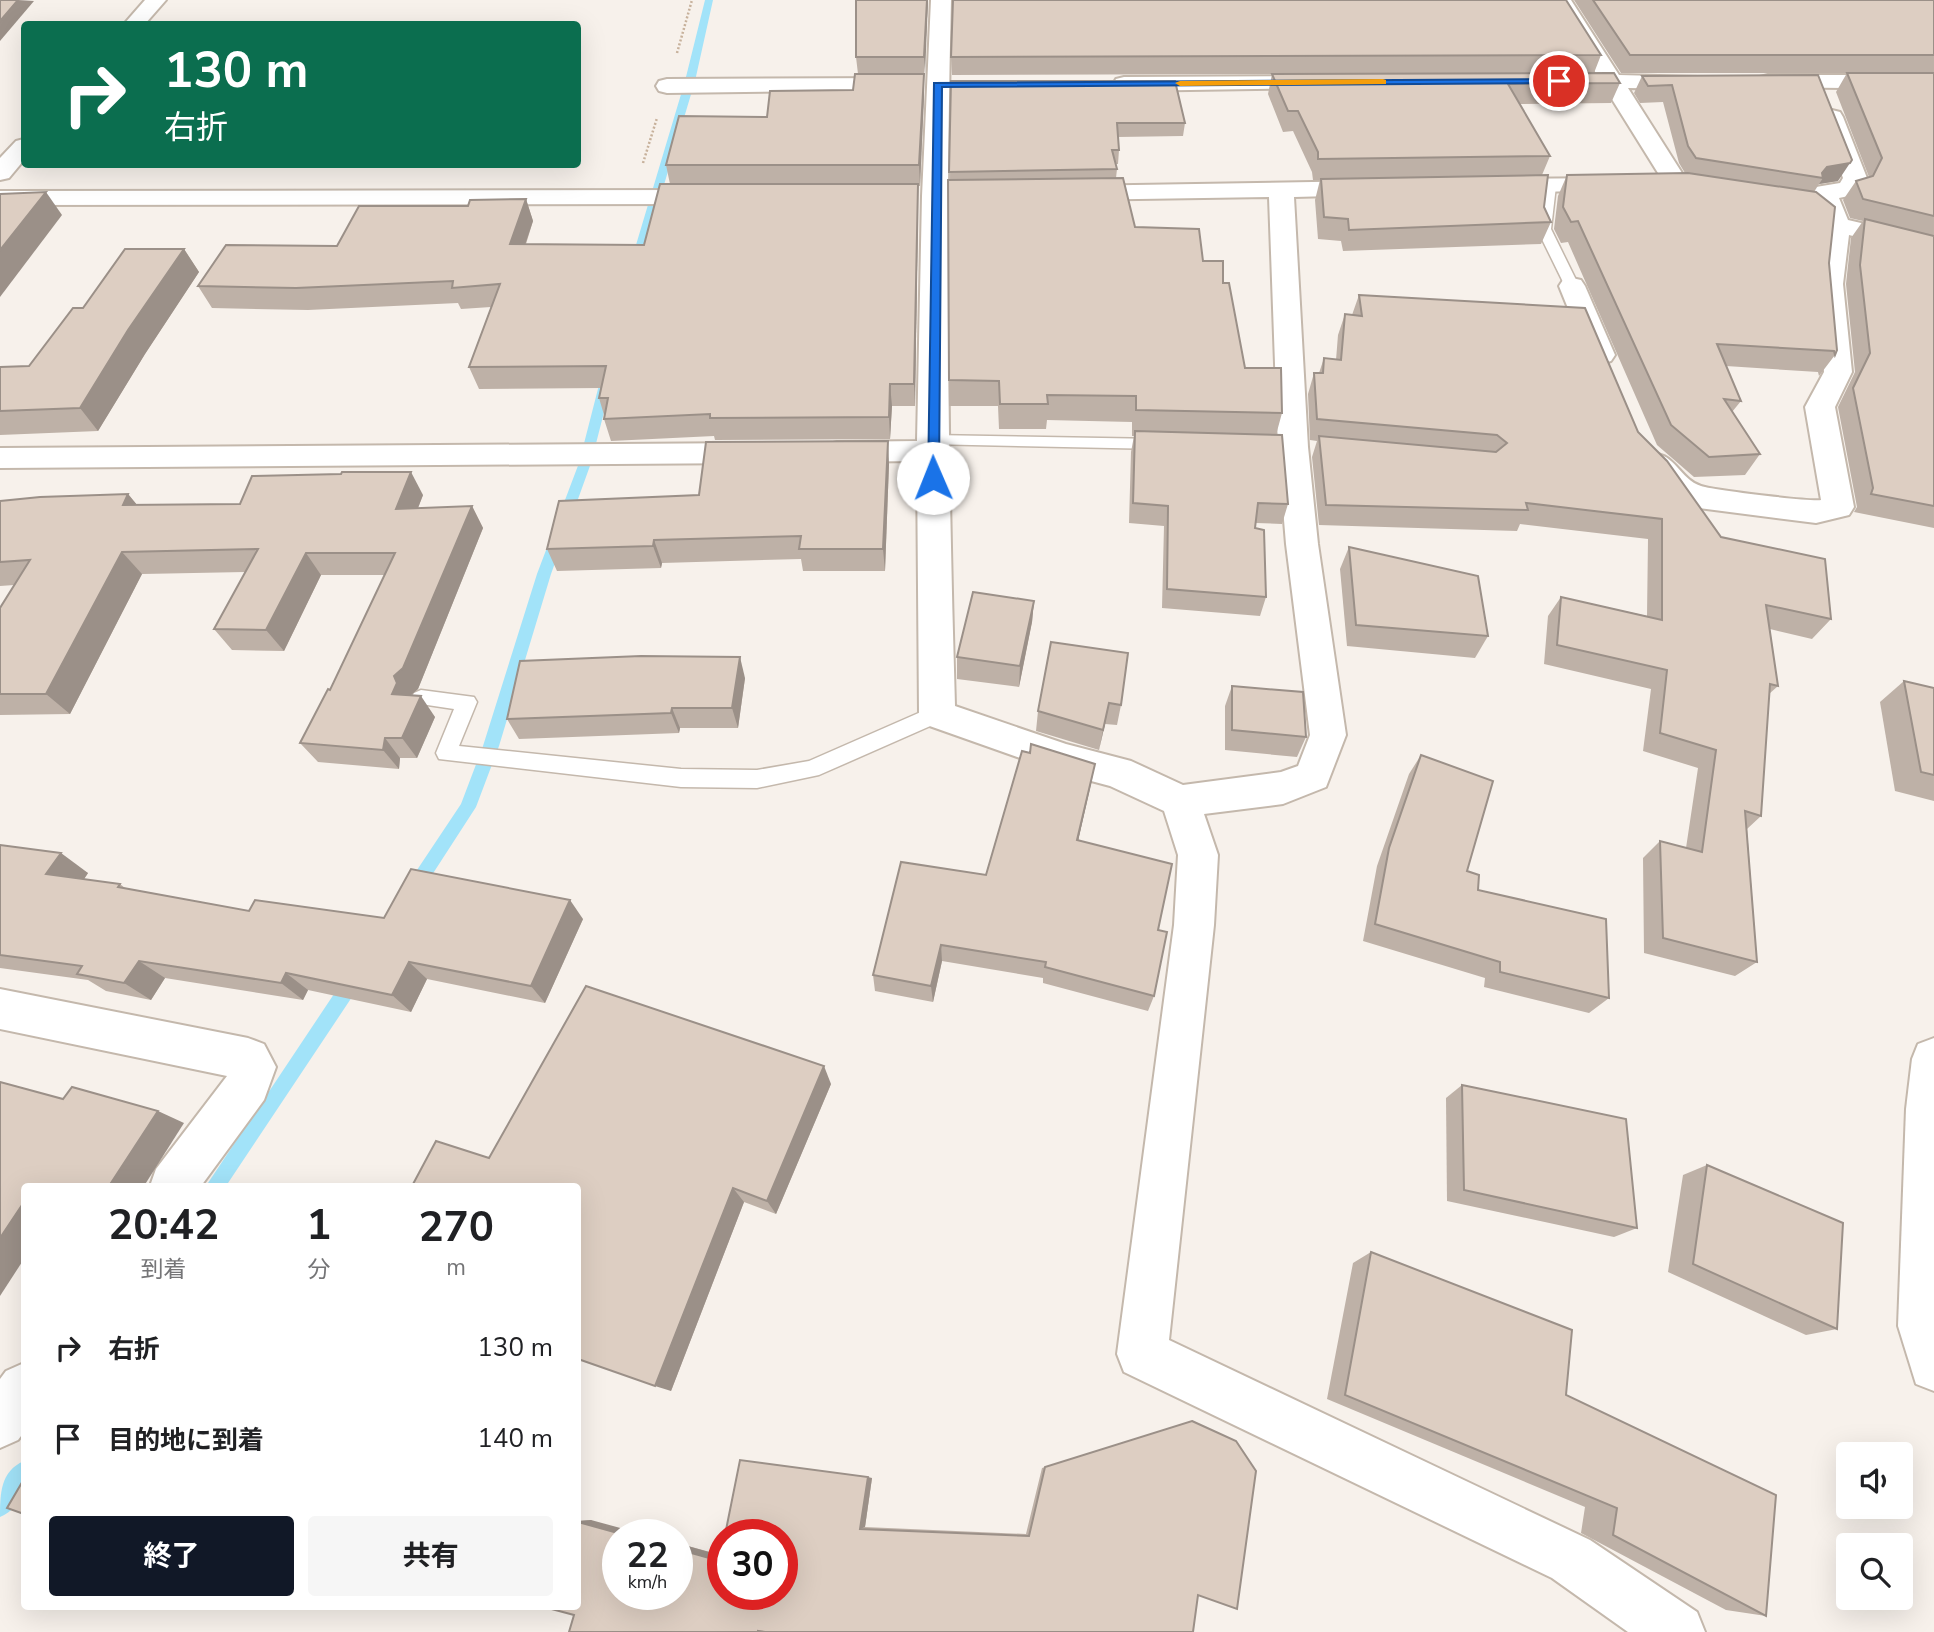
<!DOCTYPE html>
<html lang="ja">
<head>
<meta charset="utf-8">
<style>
  body { margin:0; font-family:"Nunito Sans","Noto Sans JP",sans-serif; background:#f6f6f6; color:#202124; height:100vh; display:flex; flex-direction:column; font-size:26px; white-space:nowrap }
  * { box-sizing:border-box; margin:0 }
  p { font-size:23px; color:#757577 }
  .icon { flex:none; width:38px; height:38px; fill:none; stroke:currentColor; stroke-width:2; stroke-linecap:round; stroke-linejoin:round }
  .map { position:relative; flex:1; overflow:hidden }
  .side { position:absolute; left:21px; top:1183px; width:560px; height:427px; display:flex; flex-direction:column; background:#fff; border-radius:7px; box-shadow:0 7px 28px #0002 }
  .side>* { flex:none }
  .hud { position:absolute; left:21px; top:21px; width:560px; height:147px; border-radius:7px; box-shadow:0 7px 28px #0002; background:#0b6e4f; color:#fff; overflow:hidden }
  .controls { position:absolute; left:1836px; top:1442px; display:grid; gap:14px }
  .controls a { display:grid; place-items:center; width:77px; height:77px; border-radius:7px; background:#fff; box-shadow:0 7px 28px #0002; font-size:35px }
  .speed { position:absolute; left:602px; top:1519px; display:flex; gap:14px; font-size:35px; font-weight:700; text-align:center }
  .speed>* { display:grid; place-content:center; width:91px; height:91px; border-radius:50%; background:#fff; box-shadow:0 7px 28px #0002; line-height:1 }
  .speed small { font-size:18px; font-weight:400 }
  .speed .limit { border:10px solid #d22; background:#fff; color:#111 }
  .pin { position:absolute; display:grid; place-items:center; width:60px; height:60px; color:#fff; margin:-30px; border:4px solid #fff; border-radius:50%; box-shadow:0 2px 7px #0007 }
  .me { position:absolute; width:77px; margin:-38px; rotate:359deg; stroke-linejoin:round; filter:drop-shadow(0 0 5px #0008) }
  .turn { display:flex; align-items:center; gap:24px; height:147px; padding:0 28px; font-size:32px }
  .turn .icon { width:91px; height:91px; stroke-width:2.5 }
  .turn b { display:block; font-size:49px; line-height:60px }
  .eta { display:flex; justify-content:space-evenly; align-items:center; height:119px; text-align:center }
  .eta b { font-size:42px; font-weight:700; line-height:49px }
  .primary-button { display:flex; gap:14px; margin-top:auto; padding:14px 28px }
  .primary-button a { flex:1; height:80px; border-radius:7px; background:#111827; color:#fff; font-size:28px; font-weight:700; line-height:80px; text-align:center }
  .primary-button a+a { background:#f6f6f6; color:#202124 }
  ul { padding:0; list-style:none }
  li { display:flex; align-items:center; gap:21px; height:91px; padding:0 28px }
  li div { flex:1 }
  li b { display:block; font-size:26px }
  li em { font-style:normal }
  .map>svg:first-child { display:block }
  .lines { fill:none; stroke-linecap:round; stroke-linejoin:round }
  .stream { fill:#a2e3f9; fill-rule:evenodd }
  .service-casing { stroke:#c4b8ac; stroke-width:3 }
  .minor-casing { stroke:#c4b8ac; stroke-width:4 }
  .path { stroke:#c7b19b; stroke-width:2.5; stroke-dasharray:2 2; stroke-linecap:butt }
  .service { fill:#fff; fill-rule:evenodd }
  .minor { fill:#fff; fill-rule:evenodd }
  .wall { fill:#beb1a7 }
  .shaded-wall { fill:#9b9088 }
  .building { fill:#ddcec2; stroke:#9b9088; stroke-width:2 }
  .route { fill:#1a73e8; stroke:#114b97; stroke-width:2 }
  .slow { fill:#f59e0b }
</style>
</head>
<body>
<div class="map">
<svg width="1934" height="1632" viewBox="0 0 1934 1632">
  <rect width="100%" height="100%" fill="#f7f1eb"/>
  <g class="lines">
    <g class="stream">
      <polygon points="705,0 713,0 695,81 640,265 631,267 630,265 685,81"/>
      <polygon points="606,377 612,381 591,463 551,574 499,746 476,807 419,895 413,897 407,895 405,890 407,885 461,804 483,746 537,574 579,463 600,381"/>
      <polygon points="354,971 360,973 363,979 360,985 226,1186 206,1186 348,973"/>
      <path d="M24,1461C26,1482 23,1508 0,1517C0,1495 0,1471 24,1461Z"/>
    </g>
    <defs>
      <g id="service">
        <polygon points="1549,182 1556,186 1551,229 1579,286 1572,290 1565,286 1537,229 1542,186"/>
        <polygon points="932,435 1159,439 1167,444 1159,449 926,444 924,440"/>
        <polygon points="421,690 474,697 477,702 459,746 681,769 757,770 809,761 930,708 937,706 944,708 947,714 944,720 819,775 757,788 681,787 439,759 436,753 454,709 414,703 411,698 414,693"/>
      </g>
      <g id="minor">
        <polygon points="145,0 166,0 145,24 124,24"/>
        <path d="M931,0H951C945,236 948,470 955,706L1066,744L1131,761L1183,785L1281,772L1298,766L1310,735L1286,544L1278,447L1269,197L1073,200L1064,198L1061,193L1064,188L1073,186L1370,181L1379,183L1382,188L1379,193L1370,195L1294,197L1308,447L1318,544L1346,735L1326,787L1283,804L1204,814L1218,855L1214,925L1169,1340L1590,1540L1697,1612L1705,1632H1628L1552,1578L1124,1372L1117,1354L1174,925L1178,855L1164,811L1110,786L1065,774L924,724L919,714L917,461L837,462L826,459L822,452L826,445L837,442L917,441L922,196Z"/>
        <polygon points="1551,0 1571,0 1619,75 1698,77 1701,82 1698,87 1690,89 1628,88 1689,184 1686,189 1677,191 1668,189 1605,88 1557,86 1554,81 1557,76 1597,75"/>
        <polygon points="1768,75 1934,75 1934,89 1760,87 1757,82 1760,77"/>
        <polygon points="1323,76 1331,78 1334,83 1331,88 1124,91 1116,89 1113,84 1116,79 1124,77"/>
        <polygon points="906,78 914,80 917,85 914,90 667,93 659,91 656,86 659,81 667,79"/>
        <path d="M1832,110L1840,112L1843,117L1867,178L1858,194L1839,198L1848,220L1934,240V256L1849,235L1843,284L1852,372L1835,407L1854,507L1849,515L1816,523L1691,507L1680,504L1638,462L1642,455C1674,446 1677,478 1701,486C1712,490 1811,502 1821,500L1805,407L1824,372L1817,284L1824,227L1803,211L1780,207L1777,202L1780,197L1789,195L1815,199L1813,192L1816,187L1840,183L1843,178L1821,117L1824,112Z"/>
        <polygon points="24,139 24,160 9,178 0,180 0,158 16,141"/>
        <polygon points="1615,178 1624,180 1627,185 1624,190 1493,193 1484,191 1481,186 1484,181 1493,179"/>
        <polygon points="708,190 717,192 720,197 717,202 708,204 0,205 0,191"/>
        <polygon points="1572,278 1581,280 1585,286 1615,355 1611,361 1601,364 1591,361 1587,355 1559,286 1563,280"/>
        <polygon points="755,443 766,446 770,453 766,460 755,463 0,468 0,448"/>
        <polygon points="0,989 248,1038 264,1044 276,1067 264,1100 201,1186 150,1186 156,1169 227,1076 0,1029"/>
        <polygon points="1934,1038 1934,1391 1916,1384 1898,1326 1906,1109 1912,1059 1918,1044"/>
        <polygon points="24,1363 24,1432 18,1440 0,1448 0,1379 6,1371"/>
      </g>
    </defs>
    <use href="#service" class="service-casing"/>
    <use href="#minor" class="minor-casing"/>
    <g class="path">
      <polyline points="677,53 692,0"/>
      <polyline points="643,163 657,118"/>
    </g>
    <use href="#service" class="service"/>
    <use href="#minor" class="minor"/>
  </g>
  <g class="wall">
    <polygon points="856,0 928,0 924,75 924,95 920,186 918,186 918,206 915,406 892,406 890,439 715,440 714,436 611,441 604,419 604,415 599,398 601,388 479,389 469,367 491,307 461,309 458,303 308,310 212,308 198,286 337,246 468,206 526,199 533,221 526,244 644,245 670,184 666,165 767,117 853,90 858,74 856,57"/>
    <polygon points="1574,0 1934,0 1934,528 1854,512 1857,507 1838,407 1855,372 1846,284 1851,238 1863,221 1850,218 1843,200 1856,181 1869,177 1836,92 1847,73 1621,73"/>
    <polygon points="1601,55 1594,73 1620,83 1611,103 1520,104 1550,156 1542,175 1544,207 1551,222 1541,244 1343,251 1341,241 1318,239 1315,200 1320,180 1313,180 1312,172 1293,131 1283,132 1268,94 1272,74 952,75 951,57"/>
    <polygon points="1818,75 1838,181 1819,184 1814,192 1829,263 1835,355 1819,376 1818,372 1726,366 1741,401 1732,412 1760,454 1745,475 1694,477 1657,445 1568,242 1561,243 1554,229 1558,196 1567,175 1685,173 1679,163 1663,102 1640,103 1634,93 1642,76"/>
    <polygon points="951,81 1185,123 1183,136 1118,137 1119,150 1118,164 1115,164 1117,169 1116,178 1135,227 1203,261 1223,283 1245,368 1282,413 1276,435 1288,504 1282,524 1256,523 1255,528 1266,597 1260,616 1162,608 1164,526 1129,523 1131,452 1134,436 1132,436 1132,422 1047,420 1046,429 999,429 998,406 949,406 948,180 950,180"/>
    <polygon points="184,249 199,272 145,354 98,431 0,435 0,367 29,366 83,308"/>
    <polygon points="1359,295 1638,432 1721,537 1831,619 1812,639 1770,629 1778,686 1769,694 1761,816 1747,829 1757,962 1735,976 1644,953 1643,858 1660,841 1686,848 1698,768 1643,751 1651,689 1544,664 1548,616 1561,597 1647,616 1648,539 1520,524 1517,531 1319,525 1312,457 1317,441 1310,440 1308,394 1314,373 1319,373 1324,358 1336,360 1338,335 1345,314 1352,315"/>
    <polygon points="889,464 885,571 803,571 801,559 662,563 661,568 557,571 547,549 699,495"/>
    <polygon points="128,494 137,505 240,504 423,495 418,508 472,506 483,528 418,689 410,695 435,717 417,758 400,758 399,769 318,762 300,743 330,690 385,575 321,575 284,651 232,650 214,629 245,572 142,574 70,714 0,715 0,608 14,585 0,586 0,501"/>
    <polygon points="1349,547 1488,636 1475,658 1347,646 1340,569"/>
    <polygon points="1034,601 1032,622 1019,687 957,679 957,657"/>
    <polygon points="1051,642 1121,705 1117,725 1105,724 1099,750 1036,731 1038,711"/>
    <polygon points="745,678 738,728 680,728 679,733 519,739 507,719"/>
    <polygon points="1904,681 1934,688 1934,801 1895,791 1880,702"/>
    <polygon points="1232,686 1306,737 1297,757 1225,750 1225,706"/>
    <polygon points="1421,755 1467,871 1478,890 1609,998 1589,1013 1484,987 1485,978 1363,941 1377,866 1409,774"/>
    <polygon points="1095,764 1078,841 1158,930 1154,996 1148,1011 1043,983 1043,978 942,961 933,1002 875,991 873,975 986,875"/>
    <polygon points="0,845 88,873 84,879 120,884 125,888 249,911 384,918 583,919 545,1003 427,979 411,1012 308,990 303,1000 165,978 151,1000 106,991 88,980 0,968"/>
    <polygon points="831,1084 776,1214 744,1202 671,1391 489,1158"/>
    <polygon points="1462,1085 1637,1228 1614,1237 1447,1201 1446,1098"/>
    <polygon points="1707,1165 1837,1329 1806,1335 1668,1272 1683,1175"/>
    <polygon points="1371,1252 1566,1395 1766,1616 1726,1610 1581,1533 1585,1507 1327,1399 1353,1263"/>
    <polygon points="1192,1421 1198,1595 574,1615 578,1606 578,1521 591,1520 677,1594 677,1543 721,1555 872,1478 865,1527 1026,1534 1042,1468"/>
  </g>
  <g class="shaded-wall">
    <polygon points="18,0 34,1 0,41 0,21"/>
    <polygon points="927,0 928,0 925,75 924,57"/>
    <polygon points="924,74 924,95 920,186 919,165"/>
    <polygon points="1850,163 1838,181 1819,184 1823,178 1819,178 1827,167"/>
    <polygon points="918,184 918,206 915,406 914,384"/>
    <polygon points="46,192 62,215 0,297 0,250"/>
    <polygon points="526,199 533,221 518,266 510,244"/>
    <polygon points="184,249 199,272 145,354 98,431 80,408 128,330"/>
    <polygon points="890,384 892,406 890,439 889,417"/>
    <polygon points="888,441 889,464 885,571 883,549"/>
    <polygon points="411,472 423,495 409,531 396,509"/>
    <polygon points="128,494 147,517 123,505"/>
    <polygon points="472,506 483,528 418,689 409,697 392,694 394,676"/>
    <polygon points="654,540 662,563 661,568 653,546"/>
    <polygon points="122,552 142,574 70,714 46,694"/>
    <polygon points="306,553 321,575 284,651 266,630"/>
    <polygon points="1034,601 1032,622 1019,687 1020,666"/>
    <polygon points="740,657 745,678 738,728 732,708"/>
    <polygon points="421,696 435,717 417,758 402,738"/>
    <polygon points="1109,703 1105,724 1099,750 1103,730"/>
    <polygon points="672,708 680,728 679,733 671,713"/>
    <polygon points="385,738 400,758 399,769 383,750"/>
    <polygon points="1095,764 1091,784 1074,859 1077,840"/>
    <polygon points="61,853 88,873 75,893 46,874"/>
    <polygon points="570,900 583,919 545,1003 531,986"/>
    <polygon points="941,945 942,961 933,1002 931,986"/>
    <polygon points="139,961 165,978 151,1000 124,983"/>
    <polygon points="409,962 427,979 411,1012 392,995"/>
    <polygon points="286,973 308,990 303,1000 281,983"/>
    <polygon points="824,1066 831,1084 776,1214 767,1201"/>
    <polygon points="158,1111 184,1123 144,1186 109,1186"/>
    <polygon points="733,1188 744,1202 671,1391 655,1386"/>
    <polygon points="24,1202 24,1259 0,1296 0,1238"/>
    <polygon points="868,1477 872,1478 865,1527 860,1529"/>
    <polygon points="591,1520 646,1535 625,1535 578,1522 578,1521"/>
    <polygon points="677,1543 723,1556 720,1561 677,1549"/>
  </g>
  <g class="building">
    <polygon points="0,0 18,0 0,21"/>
    <polygon points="856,0 927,0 924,57 856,57"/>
    <polygon points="953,0 1566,0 1601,55 951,57"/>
    <polygon points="1593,0 1934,0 1934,55 1630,55"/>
    <polygon points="1614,73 1620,83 1508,84 1550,156 1318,159 1318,152 1298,111 1288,111 1272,74"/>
    <polygon points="1847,73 1934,73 1934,216 1863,199 1856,181 1873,176 1882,158"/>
    <polygon points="855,74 924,74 919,165 666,165 679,116 767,117 770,91 853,90"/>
    <polygon points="1818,75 1852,160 1850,163 1827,167 1822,173 1823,178 1696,158 1688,146 1672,85 1648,86 1642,76"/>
    <polygon points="951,81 1175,81 1185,123 1117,123 1119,150 1112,150 1117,169 949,172"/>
    <polygon points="1688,173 1816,192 1835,207 1829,263 1837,350 1835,355 1834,351 1717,344 1741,401 1724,399 1760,454 1709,457 1671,425 1578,221 1571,222 1563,207 1567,175"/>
    <polygon points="1548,175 1544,207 1551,222 1349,230 1348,219 1324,217 1321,179"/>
    <polygon points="1123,178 1135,227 1199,229 1203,261 1223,261 1223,283 1229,283 1245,368 1281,368 1282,413 1136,410 1136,396 1047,395 1048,404 1000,404 999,381 949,380 948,180"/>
    <polygon points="660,184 918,184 914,384 890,384 889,417 710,418 710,414 604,419 608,398 599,398 606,366 469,367 500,284 452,288 453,281 296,288 198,286 226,245 337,246 359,206 468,206 470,200 526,199 510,244 644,245"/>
    <polygon points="46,192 0,250 0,194"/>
    <polygon points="1865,219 1934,236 1934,506 1871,494 1873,488 1853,388 1870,353 1860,265"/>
    <polygon points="125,249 184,249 128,330 80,408 0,411 0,367 29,366 73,308 83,308"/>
    <polygon points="1359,295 1585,308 1638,432 1667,461 1721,537 1825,559 1831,619 1766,605 1778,686 1770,684 1761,816 1745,811 1757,962 1663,938 1660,841 1702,852 1716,750 1660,733 1667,670 1557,645 1561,597 1662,620 1662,519 1526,503 1528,510 1326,505 1319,436 1496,452 1507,443 1497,435 1317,419 1314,373 1323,373 1324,358 1341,360 1345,314 1362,316"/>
    <polygon points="1135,431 1282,435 1288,504 1258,503 1255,528 1264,530 1266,597 1167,589 1168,506 1133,503"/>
    <polygon points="888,441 883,549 799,549 801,536 654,540 653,546 547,549 559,501 699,495 706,442"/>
    <polygon points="342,472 411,472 396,509 472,506 403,668 394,676 397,683 392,694 421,696 402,738 385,738 383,750 300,743 328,689 330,690 395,553 306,553 266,630 214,629 258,549 122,552 46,694 0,694 0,608 30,560 0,562 0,501 40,497 128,494 123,505 240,504 252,476 341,474"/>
    <polygon points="1349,547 1478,576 1488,636 1356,625"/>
    <polygon points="973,592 1034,601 1020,666 957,657"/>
    <polygon points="1051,642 1128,653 1121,705 1109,703 1103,730 1038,711"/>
    <polygon points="641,656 740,657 732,708 672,708 671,713 507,719 520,661"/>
    <polygon points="1904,681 1934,688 1934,775 1921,772"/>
    <polygon points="1232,686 1303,692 1306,737 1232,730"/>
    <polygon points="1031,744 1095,764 1077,840 1172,864 1158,930 1167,932 1154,996 1045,967 1046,962 941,945 931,986 873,975 901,862 986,875 1022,751 1030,753"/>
    <polygon points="1421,755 1493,781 1467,871 1479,875 1478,890 1606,919 1609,998 1500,972 1500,962 1375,924 1389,848"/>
    <polygon points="0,845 61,853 46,874 120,884 118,887 249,911 255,900 384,918 411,869 570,900 531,986 409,962 392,995 286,973 281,983 139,961 124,983 77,974 82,966 0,955"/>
    <polygon points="586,986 824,1066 767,1201 733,1188 655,1386 578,1359 578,1186 412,1186 436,1141 489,1158"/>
    <polygon points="0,1082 63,1099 72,1087 158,1111 109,1186 42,1186 36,1185 35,1186 24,1186 24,1202 0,1238"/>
    <polygon points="1462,1085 1626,1119 1637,1228 1464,1190"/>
    <polygon points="1707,1165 1843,1223 1837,1329 1693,1264"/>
    <polygon points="1371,1252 1572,1330 1566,1395 1776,1495 1766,1616 1613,1535 1617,1508 1345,1395"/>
    <polygon points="1192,1421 1236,1441 1256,1471 1237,1609 1198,1595 1193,1632 765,1632 758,1631 758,1632 569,1632 574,1615 544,1607 578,1606 578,1522 625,1535 618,1535 618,1594 677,1594 677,1549 720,1561 723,1548 723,1594 782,1594 782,1535 725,1535 740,1460 868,1477 860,1529 1029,1536 1045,1467"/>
    <polygon points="24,1479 24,1514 7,1508"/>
  </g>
  <polygon class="route" points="1559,79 1563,79 1563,83 942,87 939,478 937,481 928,481 934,83"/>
  <polygon class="slow" points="1383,79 1386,80 1386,84 1180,86 1175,83 1180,81"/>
</svg>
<div class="controls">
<a><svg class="icon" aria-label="sound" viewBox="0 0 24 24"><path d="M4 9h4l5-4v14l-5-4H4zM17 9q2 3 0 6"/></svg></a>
<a><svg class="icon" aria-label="search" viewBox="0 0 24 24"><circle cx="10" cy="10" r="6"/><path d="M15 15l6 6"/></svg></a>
</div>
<div class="speed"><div>22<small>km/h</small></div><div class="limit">30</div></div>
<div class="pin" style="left:1559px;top:81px;background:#d93025"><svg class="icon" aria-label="arrive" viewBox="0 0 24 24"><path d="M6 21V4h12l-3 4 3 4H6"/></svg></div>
<svg class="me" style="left:933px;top:478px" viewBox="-20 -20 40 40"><circle r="19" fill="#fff"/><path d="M0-13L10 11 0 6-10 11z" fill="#1a73e8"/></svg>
<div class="hud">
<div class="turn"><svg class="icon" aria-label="right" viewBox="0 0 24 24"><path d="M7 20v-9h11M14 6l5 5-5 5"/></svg><div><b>130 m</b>右折</div></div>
</div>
<section class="side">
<div class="eta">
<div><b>20:42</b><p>到着</p></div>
<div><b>1</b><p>分</p></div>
<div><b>270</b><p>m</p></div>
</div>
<ul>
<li><svg class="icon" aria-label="right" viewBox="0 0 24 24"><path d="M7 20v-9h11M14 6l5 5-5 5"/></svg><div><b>右折</b></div><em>130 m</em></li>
<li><svg class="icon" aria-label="arrive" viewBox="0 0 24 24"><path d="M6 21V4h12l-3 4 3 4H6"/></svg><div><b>目的地に到着</b></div><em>140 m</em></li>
</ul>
<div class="primary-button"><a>終了</a><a>共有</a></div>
</section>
</div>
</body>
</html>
